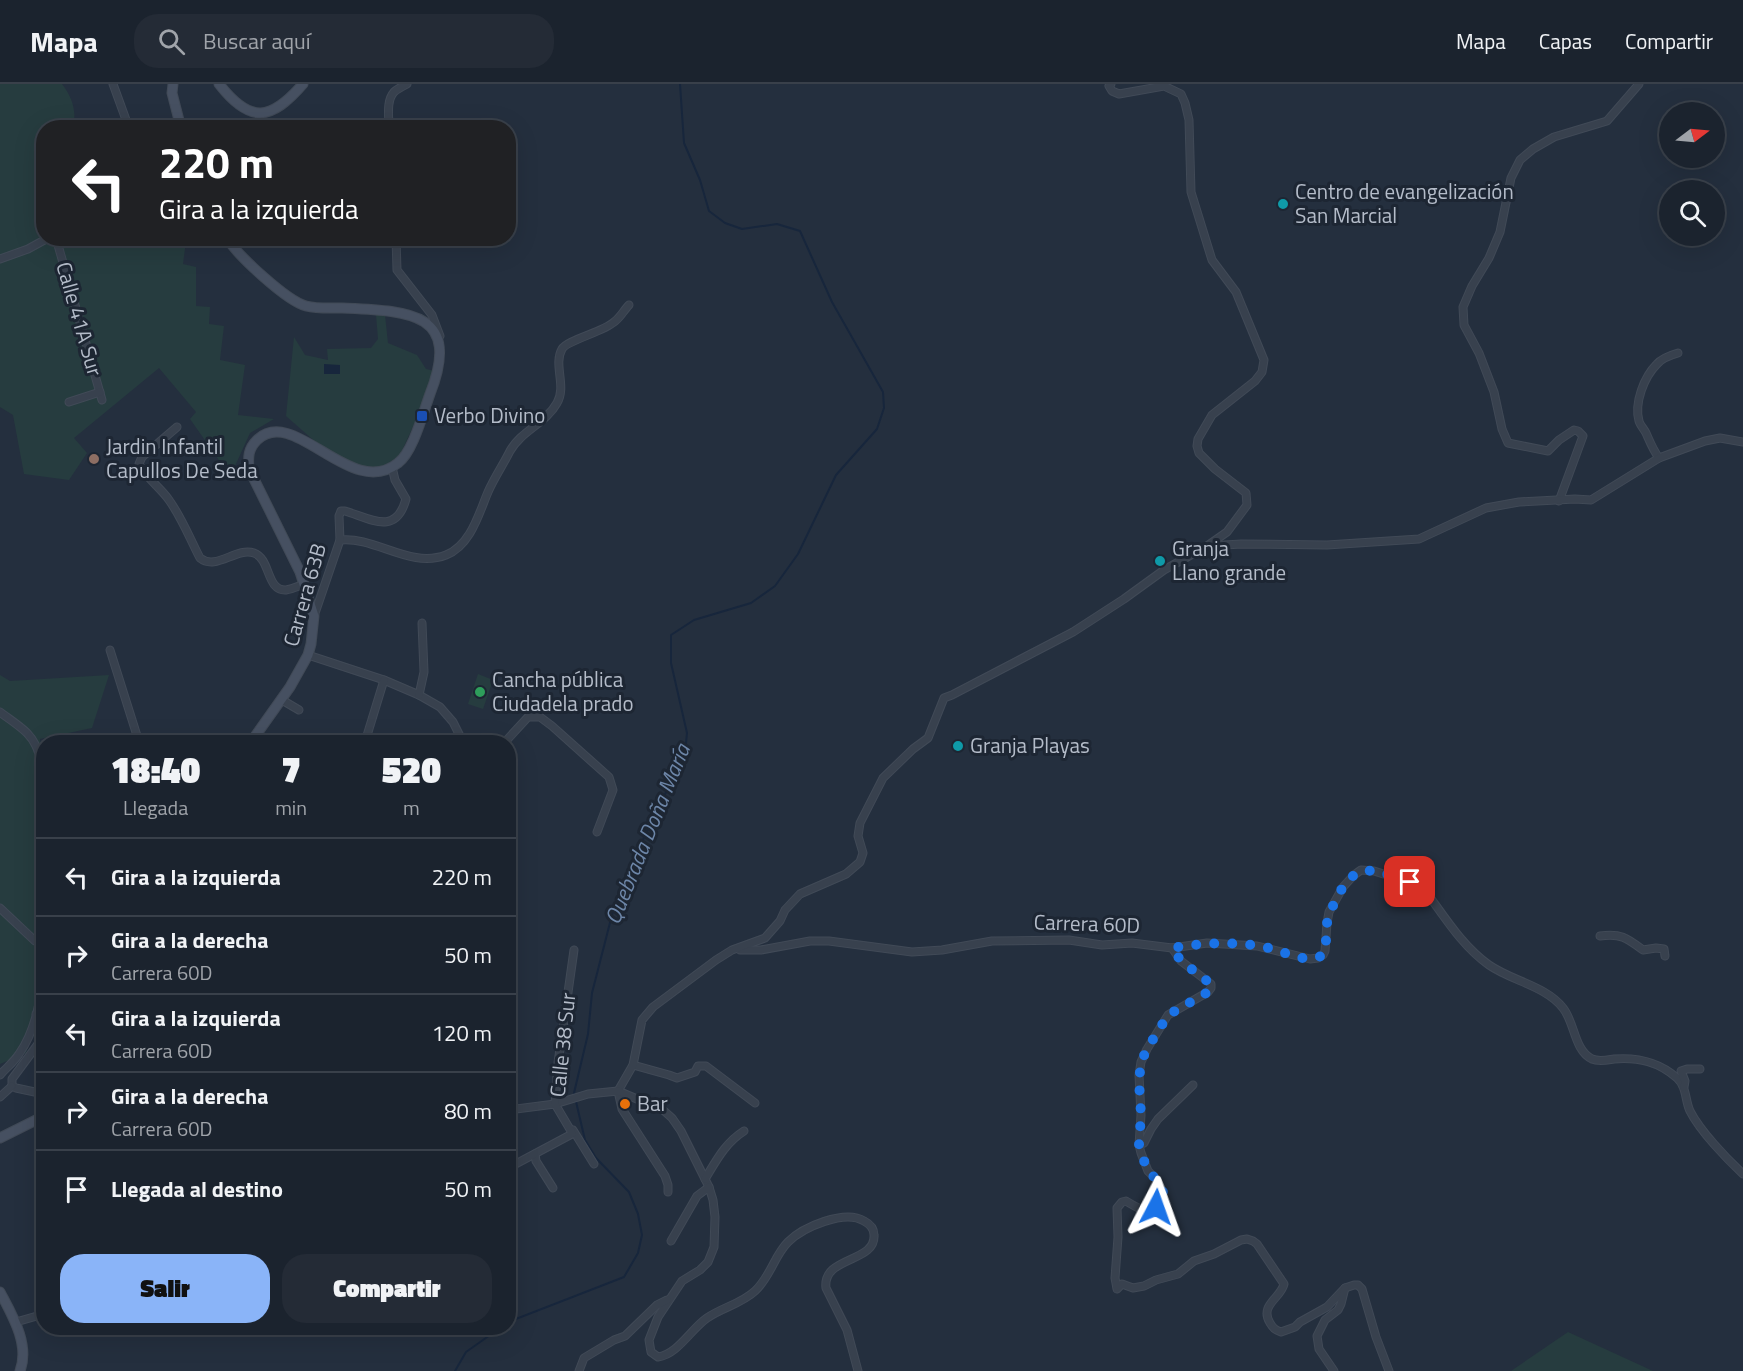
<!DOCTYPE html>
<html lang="es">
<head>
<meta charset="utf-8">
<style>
  body { margin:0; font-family:"Titillium Web",sans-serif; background:#242b36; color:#f1f3f6; height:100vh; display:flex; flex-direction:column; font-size:22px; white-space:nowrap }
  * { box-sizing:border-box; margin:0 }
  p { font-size:20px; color:#a0a4aa }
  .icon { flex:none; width:33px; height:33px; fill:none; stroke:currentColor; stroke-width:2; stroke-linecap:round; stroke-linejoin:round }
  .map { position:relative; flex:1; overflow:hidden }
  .drawer { position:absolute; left:36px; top:651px; width:480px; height:600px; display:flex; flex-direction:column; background:#1b232e; border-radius:24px; box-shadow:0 6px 24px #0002,0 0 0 2px #39404a }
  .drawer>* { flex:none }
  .top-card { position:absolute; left:36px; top:36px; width:480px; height:126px; border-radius:24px; box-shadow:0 6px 24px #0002,0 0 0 2px #39404a; background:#202124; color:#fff; overflow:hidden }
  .needle { width:39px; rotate:74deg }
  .tools { position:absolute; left:1659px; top:18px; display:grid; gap:12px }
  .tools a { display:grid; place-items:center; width:66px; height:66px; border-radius:50%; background:#1b232e; box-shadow:0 6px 24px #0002,0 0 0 2px #39404a; font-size:30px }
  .pin { position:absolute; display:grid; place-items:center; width:51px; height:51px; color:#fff; margin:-26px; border-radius:12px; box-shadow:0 3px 9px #0006 }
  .me { position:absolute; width:66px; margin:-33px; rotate:4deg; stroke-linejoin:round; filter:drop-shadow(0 0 4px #0008) }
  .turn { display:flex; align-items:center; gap:21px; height:126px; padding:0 24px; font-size:27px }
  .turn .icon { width:78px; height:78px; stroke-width:2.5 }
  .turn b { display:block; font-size:42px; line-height:51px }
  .eta { display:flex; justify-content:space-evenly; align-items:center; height:102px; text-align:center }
  .eta b { font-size:36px; font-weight:800; line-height:42px }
  .cta { display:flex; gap:12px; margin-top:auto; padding:12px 24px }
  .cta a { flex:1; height:69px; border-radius:24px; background:#8ab4f8; color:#111; font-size:24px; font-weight:800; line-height:69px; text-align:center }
  .cta a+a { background:#242b36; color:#f1f3f6 }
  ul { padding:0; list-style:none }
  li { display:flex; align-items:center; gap:18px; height:78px; padding:0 24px; border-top:2px solid #39404a }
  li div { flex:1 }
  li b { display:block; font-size:22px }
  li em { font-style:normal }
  header { display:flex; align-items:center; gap:36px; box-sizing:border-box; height:84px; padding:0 30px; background:#1b232e; border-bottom:2px solid #39404a }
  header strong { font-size:28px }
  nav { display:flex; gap:33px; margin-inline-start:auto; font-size:21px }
  .search { width:420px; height:54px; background:#242b36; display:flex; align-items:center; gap:15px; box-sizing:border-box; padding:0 21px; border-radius:24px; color:#a0a4aa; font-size:22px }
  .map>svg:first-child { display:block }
  .green { fill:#263c3f }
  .water { fill:#17263c }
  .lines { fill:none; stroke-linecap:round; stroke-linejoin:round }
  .stream { stroke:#17263c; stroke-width:2 }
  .street-casing { stroke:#414a57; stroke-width:9 }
  .secondary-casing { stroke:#414a57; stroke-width:11 }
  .street { stroke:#38414e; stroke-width:7 }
  .secondary { stroke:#465061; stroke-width:9 }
  .route { stroke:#1a73e8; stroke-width:10; stroke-dasharray:0 18 }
  .culture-dot { fill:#0f9aa8; stroke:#1d2633; stroke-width:2 }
  .transit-dot { fill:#1a4fb4; stroke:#1d2633; stroke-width:2 }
  .education-dot { fill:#8d6e63; stroke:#1d2633; stroke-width:2 }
  .leisure-dot { fill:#2e9e5b; stroke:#1d2633; stroke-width:2 }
  .food-dot { fill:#e8710a; stroke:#1d2633; stroke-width:2 }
  .labels { text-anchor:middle; stroke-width:6; stroke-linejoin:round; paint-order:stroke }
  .poi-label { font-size:21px; fill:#b4bcc9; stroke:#1d2633; text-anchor:start }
  .street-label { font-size:21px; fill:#b4bcc9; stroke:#1d2633 }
  .water-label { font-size:22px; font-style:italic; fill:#6d86a8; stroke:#1d2633 }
</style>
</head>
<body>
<header>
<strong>Mapa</strong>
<div class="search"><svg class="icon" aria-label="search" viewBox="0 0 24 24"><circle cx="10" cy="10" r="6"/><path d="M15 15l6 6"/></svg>Buscar aquí</div>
<nav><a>Mapa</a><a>Capas</a><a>Compartir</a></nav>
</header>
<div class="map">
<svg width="1743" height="1287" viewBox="0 0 1743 1287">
  <rect width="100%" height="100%" fill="#242f3e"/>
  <g class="green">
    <path d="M0,0H62C72,13 77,27 73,42L74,43L44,44V154L184,155L186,157L183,180L196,183V222L210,223L209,240L224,242L220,276L245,281L238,331L274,335L250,349L235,382L228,389L190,335L196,328L159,284L74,354L87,369L69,396L24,390L13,331L0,323Z"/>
    <polygon points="376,231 385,231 388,259 417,271 426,285 435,287 417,334 399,373 379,384 351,380 319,361 286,332 294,253 305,271 328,276 327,265 371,264 378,255"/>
    <polygon points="478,590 493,596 483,625 468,620"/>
    <polygon points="0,591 10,597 109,591 92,644 40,655 44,678 43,913 26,969 0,980"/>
    <polygon points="1568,1248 1653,1287 1511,1287"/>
  </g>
  <polygon class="water" points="324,280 340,281 340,290 324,290"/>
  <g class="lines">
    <g class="stream">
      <polyline points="508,1238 624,1193 638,1169 642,1151 638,1130 629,1108 596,1074 585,1056 574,1009 588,950 592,909 613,827 638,766 685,669 687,649 671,579 671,551 694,536 751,519 775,502 798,470 836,391 877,345 884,324 883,308 832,218 800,147 777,140 742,145 725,139 709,127 700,96 684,59 680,0"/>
      <polyline points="455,1287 466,1268 500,1244"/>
    </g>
    <defs>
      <g id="street">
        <polyline points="113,0 129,44"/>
        <path d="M389,44C389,33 386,17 394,8C397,5 403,2 407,0"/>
        <polyline points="56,154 102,316"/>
        <polyline points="396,154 397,186 432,231 440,252"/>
        <polyline points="0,175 28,165 48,154"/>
        <polyline points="69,318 100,308"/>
        <path d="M177,343L142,373L139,380C146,394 160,403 169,416C182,434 190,455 200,474C216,487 236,463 254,469C271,475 266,507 286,506C292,505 299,502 305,500"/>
        <path d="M1659,374C1653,366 1650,358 1646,349C1644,345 1640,341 1639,337C1634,319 1644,293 1657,280C1662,274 1671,271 1678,269"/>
        <polyline points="1559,417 1583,352 1578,347 1574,346 1559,356 1548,367 1508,359 1502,345 1494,308 1479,269 1464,241 1463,223 1472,202 1489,174 1500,148 1511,94 1520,76 1533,65 1554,53 1607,37 1639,0"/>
        <path d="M340,456C375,452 410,485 446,471C471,461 479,429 488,408C494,394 503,381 510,367C521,347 546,339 557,319C567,302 553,281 562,265C567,256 603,248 614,238C620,234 624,226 629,221"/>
        <polyline points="1209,462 1241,460 1327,461 1419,455 1486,424 1519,418 1575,415 1591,416 1659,374 1705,357 1720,354 1743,358"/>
        <path d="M314,532L340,456L339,432L341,427H345C371,435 396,452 406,415L395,396L392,383"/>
        <polyline points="110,566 139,658"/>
        <polyline points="308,571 384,596 419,611 440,623 453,638 463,658"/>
        <polyline points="419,611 424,588 422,539"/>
        <polyline points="282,616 299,626"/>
        <path d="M0,628C9,635 19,641 27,649C48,670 43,708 44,735"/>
        <polyline points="365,658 384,596"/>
        <polyline points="505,658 528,633 540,633 552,642 609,693 613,706 597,748"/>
        <polyline points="0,824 35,857 44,860"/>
        <path d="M1600,852C1621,849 1627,854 1643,866L1656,864L1664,865L1665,872"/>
        <path d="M1172,864L1181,877L1211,900V904L1208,908L1168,931L1147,965L1141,978L1139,991L1141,1031L1139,1061L1141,1069L1148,1087L1156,1095L1163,1108V1115C1147,1130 1144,1128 1126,1117L1122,1118L1117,1124L1118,1153L1115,1194L1117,1205L1122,1200L1133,1204L1144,1202L1156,1196L1178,1190L1194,1177L1214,1170L1241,1156L1247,1155L1253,1157L1257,1160L1284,1200C1281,1214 1259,1221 1270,1239C1273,1244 1275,1246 1281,1248L1295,1243L1300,1238L1327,1223L1345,1204L1354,1201H1358L1362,1205L1376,1253L1389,1287"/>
        <path d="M740,866H761L810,857H829L912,868L942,866L992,857L1069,856L1102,861L1132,859L1172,864L1207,859L1257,862L1310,875L1318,874L1323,871L1325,867L1327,839L1329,828L1343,803L1354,791L1361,786L1374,787L1418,801L1424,805C1444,832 1462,862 1489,881C1512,897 1546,902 1563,924C1575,939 1574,966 1592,975C1599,978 1607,976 1614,975C1639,973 1659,978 1677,994C1687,1003 1685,1017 1690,1027C1700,1047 1727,1075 1743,1090"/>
        <polyline points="36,930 42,941 44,947"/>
        <polyline points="44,947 38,960 12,995 12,1002 16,1004 44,1010"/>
        <polyline points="633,981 669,991 677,994 695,988 698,982 706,982 755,1019"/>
        <path d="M0,991C6,984 14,978 19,970C36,946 41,914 44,885"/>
        <polyline points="1684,1003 1685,997 1681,987 1687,985 1700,985"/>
        <polyline points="618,1007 633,981 642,936 653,923 716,876 732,866 765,854 780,837 785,826 800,810 846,790 860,778 863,769 858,752 860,739 883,694 913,665 928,654 944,614 952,611 1073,548 1124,515 1164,486 1207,462 1227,448 1247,421 1246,409 1215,385 1199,369 1197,362 1198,355 1212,331 1255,297 1262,288 1264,276 1236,208 1212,176 1191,108 1189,36 1185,19 1181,10 1164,2 1119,10 1112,7 1109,2 1111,0"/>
        <polyline points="618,1007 622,1025 665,1092 668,1101 668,1108"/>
        <polyline points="0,1013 12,1002"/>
        <path d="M508,1026L555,1020L588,1010L618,1007L663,1026L672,1034L681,1047L709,1103L713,1116L715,1133L714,1163L708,1178L700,1186L682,1197L658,1233L649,1256L651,1268L658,1273C678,1270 691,1245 707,1234C723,1223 741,1220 755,1207C771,1192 774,1172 788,1158C803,1143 845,1125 864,1137C870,1140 874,1144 874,1151C876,1179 822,1172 826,1204L847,1246L858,1287"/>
        <polyline points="573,1046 594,1080"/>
        <polyline points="1139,1061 1144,1059 1151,1045 1158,1035 1193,1001"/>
        <polyline points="535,1070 536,1077 553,1104"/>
        <polyline points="510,1083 572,1050 571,1047 555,1020 558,979 574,866"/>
        <path d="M705,1095C716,1077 725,1059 744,1047"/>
        <polyline points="671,1157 697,1112 709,1103"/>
        <polyline points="16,1238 44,1230"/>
        <polyline points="364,1244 364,1245"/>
        <polyline points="579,1287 584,1274 614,1256 625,1252 657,1221 667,1216"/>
        <polyline points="1334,1287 1319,1265 1317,1252 1325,1236 1338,1226 1341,1220 1345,1204"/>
      </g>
      <g id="secondary">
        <polyline points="173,0 172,9 181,44"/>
        <path d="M219,0C250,40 271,37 303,0"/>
        <path d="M227,154C238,172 287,217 306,222C318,225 330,224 342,224C407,227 463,227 430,310C423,329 413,368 398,379C351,417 294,320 257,356C248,365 248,373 249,385L300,488L314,532L311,560L308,571L290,603L251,658"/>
        <polyline points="0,1054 44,1032"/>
        <path d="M0,1208C12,1231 30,1260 20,1287"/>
      </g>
    </defs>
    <use href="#street" class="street-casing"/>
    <use href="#secondary" class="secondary-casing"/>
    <use href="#street" class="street"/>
    <use href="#secondary" class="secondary"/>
  </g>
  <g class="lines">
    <path class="route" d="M1156,1123L1163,1115V1108L1156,1095L1148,1087L1141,1069L1139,1061L1141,1031L1139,997L1141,978L1147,965L1168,931L1208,908L1211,904V900L1181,877L1172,864C1202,859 1234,857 1264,863C1280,866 1294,874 1310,875C1316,875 1322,873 1325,867C1327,858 1325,848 1327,839C1329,828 1335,818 1340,808C1359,774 1380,789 1410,798"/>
  </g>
  <g class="culture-dot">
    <circle cx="1283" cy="120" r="6"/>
    <circle cx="1160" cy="477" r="6"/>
    <circle cx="958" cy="662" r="6"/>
  </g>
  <rect class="transit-dot" x="416" y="326" width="12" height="12" rx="3"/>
  <circle class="education-dot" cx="94" cy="375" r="6"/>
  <circle class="leisure-dot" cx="480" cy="608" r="6"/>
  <circle class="food-dot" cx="625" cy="1020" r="6"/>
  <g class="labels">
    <g class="poi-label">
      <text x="1295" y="115">Centro de evangelización<tspan x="1295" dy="24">San Marcial</tspan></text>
      <text x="434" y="339">Verbo Divino</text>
      <text x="106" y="370">Jardin Infantil<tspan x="106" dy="24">Capullos De Seda</tspan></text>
      <text x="1172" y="472">Granja<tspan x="1172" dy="24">Llano grande</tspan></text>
      <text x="492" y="603">Cancha pública<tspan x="492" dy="24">Ciudadela prado</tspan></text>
      <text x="970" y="669">Granja Playas</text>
      <text x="637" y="1027">Bar</text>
    </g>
    <g class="street-label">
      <text transform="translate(79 235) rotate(74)" y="7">Calle 41A Sur</text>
      <text transform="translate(305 511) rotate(-74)" y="7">Carrera 63B</text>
      <text transform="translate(1087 840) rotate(2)" y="7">Carrera 60D</text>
      <text transform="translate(563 961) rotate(-84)" y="7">Calle 38 Sur</text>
    </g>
    <g class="water-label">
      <text transform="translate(647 750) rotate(-68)" y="8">Quebrada Doña María</text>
    </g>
  </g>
</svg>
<div class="tools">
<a><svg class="needle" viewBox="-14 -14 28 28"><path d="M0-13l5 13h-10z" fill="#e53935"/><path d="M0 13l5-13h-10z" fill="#a0a4aa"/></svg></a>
<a><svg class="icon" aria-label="search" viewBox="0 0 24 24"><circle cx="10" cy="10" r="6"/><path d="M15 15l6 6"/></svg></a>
</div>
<div class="pin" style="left:1410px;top:798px;background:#d93025"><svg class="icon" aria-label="arrive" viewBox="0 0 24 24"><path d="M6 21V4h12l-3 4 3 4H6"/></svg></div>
<svg class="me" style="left:1156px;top:1123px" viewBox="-20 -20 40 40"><path d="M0-17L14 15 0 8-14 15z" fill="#1a73e8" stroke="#fff" stroke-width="4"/></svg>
<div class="top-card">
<div class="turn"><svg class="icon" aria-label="left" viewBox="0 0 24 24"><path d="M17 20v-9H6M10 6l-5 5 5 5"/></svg><div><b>220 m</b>Gira a la izquierda</div></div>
</div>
<section class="drawer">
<div class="eta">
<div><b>18:40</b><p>Llegada</p></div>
<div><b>7</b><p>min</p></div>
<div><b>520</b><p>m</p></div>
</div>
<ul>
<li><svg class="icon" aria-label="left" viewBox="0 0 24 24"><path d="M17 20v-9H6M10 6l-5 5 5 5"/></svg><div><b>Gira a la izquierda</b></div><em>220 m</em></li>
<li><svg class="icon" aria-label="right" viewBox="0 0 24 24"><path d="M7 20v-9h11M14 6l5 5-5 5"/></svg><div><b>Gira a la derecha</b><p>Carrera 60D</p></div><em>50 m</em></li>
<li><svg class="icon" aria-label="left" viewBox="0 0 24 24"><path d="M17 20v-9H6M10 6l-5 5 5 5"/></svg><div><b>Gira a la izquierda</b><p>Carrera 60D</p></div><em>120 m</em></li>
<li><svg class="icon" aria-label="right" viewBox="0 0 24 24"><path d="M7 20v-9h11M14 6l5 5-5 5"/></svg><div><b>Gira a la derecha</b><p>Carrera 60D</p></div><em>80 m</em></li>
<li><svg class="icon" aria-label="arrive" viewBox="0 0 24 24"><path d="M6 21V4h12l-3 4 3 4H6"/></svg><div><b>Llegada al destino</b></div><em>50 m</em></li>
</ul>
<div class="cta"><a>Salir</a><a>Compartir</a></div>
</section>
</div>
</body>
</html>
